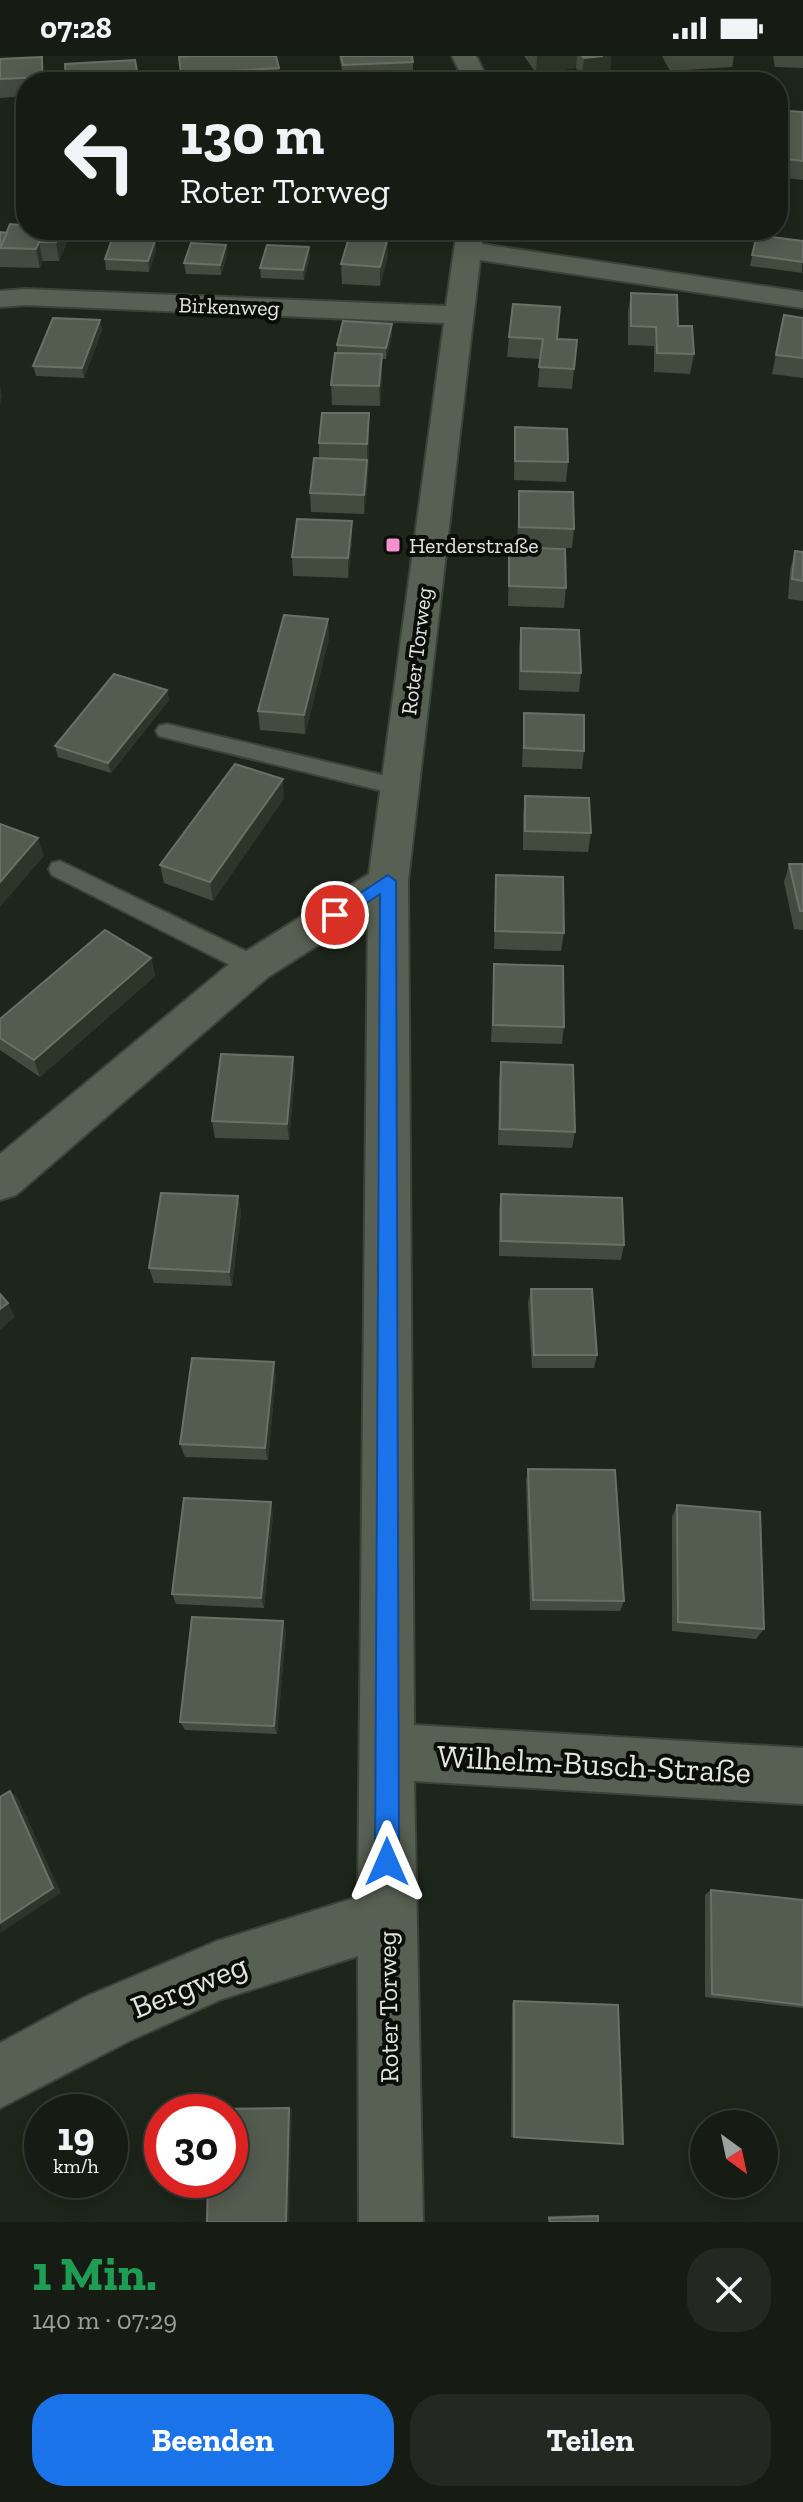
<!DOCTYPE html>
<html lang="de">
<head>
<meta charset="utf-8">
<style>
  body { margin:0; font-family:"Zilla Slab",serif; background:#232922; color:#f1f3f6; height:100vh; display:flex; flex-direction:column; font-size:30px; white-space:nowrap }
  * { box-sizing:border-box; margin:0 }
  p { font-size:26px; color:#9ea1a0 }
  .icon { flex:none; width:44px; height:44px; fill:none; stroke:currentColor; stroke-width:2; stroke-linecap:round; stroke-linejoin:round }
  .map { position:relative; height:2166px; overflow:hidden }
  .sheet { display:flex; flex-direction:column; background:#161c14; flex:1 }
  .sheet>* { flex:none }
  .banner { position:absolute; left:16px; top:16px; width:772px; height:168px; border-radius:32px; box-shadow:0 4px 20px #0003,0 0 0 2px #353a34; background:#161c14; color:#f1f3f6; overflow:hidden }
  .needle { width:52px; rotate:147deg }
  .fabs { position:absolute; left:690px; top:2054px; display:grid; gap:16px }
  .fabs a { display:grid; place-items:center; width:88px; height:88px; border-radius:50%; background:#161c14; box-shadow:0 4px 20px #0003,0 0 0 2px #353a34; font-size:40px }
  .speed { position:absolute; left:24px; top:2038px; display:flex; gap:16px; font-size:40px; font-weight:700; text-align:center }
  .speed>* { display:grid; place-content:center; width:104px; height:104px; border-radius:50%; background:#161c14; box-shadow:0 4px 20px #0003,0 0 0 2px #353a34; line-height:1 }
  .speed small { font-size:20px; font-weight:400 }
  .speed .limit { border:12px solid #d22; background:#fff; color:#111 }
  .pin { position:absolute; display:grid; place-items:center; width:68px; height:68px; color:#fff; margin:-34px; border:4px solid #fff; border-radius:50%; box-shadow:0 2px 8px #0007 }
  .me { position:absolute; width:88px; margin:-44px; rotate:0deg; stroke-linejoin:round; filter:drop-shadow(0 0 6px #0008) }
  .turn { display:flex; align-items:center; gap:28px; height:168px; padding:0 32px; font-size:36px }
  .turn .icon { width:104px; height:104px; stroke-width:2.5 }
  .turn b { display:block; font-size:56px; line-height:68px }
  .round { display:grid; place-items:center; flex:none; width:84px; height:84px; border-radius:32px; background:#232922 }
  .head { display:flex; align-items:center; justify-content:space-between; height:136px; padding:0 32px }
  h1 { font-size:48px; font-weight:800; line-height:60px; color:#1e9e55 }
  .cta { display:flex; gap:16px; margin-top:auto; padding:16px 32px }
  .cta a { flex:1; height:92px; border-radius:32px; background:#1a73e8; color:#fff; font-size:32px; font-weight:800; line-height:92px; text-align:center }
  .cta a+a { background:#232922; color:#f1f3f6 }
  .status { display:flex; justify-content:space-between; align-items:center; height:56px; padding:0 40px; background:#161c14; direction:ltr }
  .status svg { height:22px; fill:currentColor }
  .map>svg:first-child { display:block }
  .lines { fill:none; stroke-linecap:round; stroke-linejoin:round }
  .lane-casing { stroke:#3c4239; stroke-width:4 }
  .street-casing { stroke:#3c4239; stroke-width:4 }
  .lane { fill:#586053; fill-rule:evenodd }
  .street { fill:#586053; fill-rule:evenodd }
  .wall { fill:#434a3e }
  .shaded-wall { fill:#2d3428 }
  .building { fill:#545b4f; stroke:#6a7066; stroke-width:2 }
  .route { fill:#1a73e8; stroke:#114b97; stroke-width:2 }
  .poi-dot { fill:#f690d0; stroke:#0a0d08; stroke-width:3 }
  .labels { text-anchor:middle; stroke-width:8; stroke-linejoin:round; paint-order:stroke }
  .far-street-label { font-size:22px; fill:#e2e6df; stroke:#0a0d08 }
  .far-poi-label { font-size:22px; fill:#e2e6df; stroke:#0a0d08; text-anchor:start }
  .street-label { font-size:26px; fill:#e2e6df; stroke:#0a0d08 }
  .near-street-label { font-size:32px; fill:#e2e6df; stroke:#0a0d08 }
</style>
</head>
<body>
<div class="status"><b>07:28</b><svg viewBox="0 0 49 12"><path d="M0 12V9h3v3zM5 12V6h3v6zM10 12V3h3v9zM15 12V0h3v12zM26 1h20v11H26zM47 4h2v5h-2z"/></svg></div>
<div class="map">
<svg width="803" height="2166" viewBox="0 0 803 2166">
  <rect width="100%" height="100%" fill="#1e251a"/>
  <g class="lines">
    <defs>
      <g id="lane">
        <polygon points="167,668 399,723 407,725 410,731 407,737 399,739 159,680 156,675 159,670"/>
        <polygon points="60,805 262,903 266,910 262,917 254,919 246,917 52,819 49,813 52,807"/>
      </g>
      <g id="street">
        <polygon points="452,0 476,0 489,26 465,26"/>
        <polygon points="457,174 483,174 482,188 803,236 803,252 480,204 408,825 414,1669 803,1692 803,1748 414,1725 423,2166 359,2166 358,1900 222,1943 129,1985 0,2052 0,1987 85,1941 217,1885 358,1841 368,857 268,921 16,1139 0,1144 0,1098 240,899 369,818 444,267 25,249 0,251 0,235 25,233 446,250"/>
      </g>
    </defs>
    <use href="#lane" class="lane-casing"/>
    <use href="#street" class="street-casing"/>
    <use href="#lane" class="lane"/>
    <use href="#street" class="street"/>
  </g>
  <g class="wall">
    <polygon points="339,0 412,0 413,6 413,15 343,19"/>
    <polygon points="524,0 611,0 610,17 582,21 576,12 536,17"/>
    <polygon points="662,0 734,0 732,11 670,15"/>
    <polygon points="773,0 803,0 803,12 775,11"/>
    <polygon points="179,1 279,12 279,22 215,26 182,26"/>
    <polygon points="0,3 46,19 46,26 26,26 26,40 0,42"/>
    <polygon points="135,4 138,26 66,26 65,8"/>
    <polygon points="803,56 803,124 778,121 778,102"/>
    <polygon points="26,174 66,174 68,184 59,205 43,205 40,212 0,211 0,176"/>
    <polygon points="533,174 613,174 610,183"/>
    <polygon points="673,174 712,174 710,183 672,178"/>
    <polygon points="757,179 803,185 802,217 750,210"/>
    <polygon points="155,185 156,195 149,216 106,214 105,203"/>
    <polygon points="226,189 227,199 221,219 186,218 184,207"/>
    <polygon points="388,200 380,230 342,228 341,208"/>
    <polygon points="310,201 304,224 261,222 260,212"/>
    <polygon points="631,237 678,270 694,298 690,318 654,316 654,290 628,289 628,256"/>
    <polygon points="784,259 803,262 803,322 772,318"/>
    <polygon points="100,264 102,274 84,322 36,320 33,310"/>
    <polygon points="392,279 386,303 382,303 382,318 380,350 332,349 331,329 337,298 337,289"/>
    <polygon points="509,281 577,284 572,333 538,331 540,303 507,301"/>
    <polygon points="369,357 368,423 364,458 311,456 310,437 319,402 319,387"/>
    <polygon points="515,371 568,406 566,426 514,424"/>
    <polygon points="519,435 574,473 572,492 517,491"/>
    <polygon points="352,484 348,522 293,520 292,501"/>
    <polygon points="509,491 566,532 564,552 508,550"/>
    <polygon points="795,495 803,496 803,545 788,543 790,514"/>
    <polygon points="521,572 581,617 579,636 519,634 519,591"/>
    <polygon points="329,582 305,678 260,674 258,655"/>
    <polygon points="167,634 169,644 111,717 58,701 55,690"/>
    <polygon points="524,657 584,695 582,713 522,711"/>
    <polygon points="525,740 591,777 588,796 523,794 523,759"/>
    <polygon points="284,742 213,845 164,827 160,809"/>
    <polygon points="789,808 803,808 803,874 794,873 784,826"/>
    <polygon points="496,819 564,877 561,895 494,893"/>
    <polygon points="151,902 155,920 40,1021 0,994 0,963"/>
    <polygon points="494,908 564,971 562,988 491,986"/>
    <polygon points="293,1001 295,1018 289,1084 215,1082 212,1065"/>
    <polygon points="501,1006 575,1076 572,1092 498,1089 499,1023"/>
    <polygon points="501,1138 624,1189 621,1204 499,1200 499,1154"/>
    <polygon points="238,1140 241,1156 232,1230 154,1227 149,1212"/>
    <polygon points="531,1233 597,1299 594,1312 532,1312 528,1247"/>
    <polygon points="276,1319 268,1404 185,1401 180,1388"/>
    <polygon points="528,1413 624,1545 620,1555 530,1554 526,1425"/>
    <polygon points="677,1449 764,1573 756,1583 672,1575 672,1461"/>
    <polygon points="273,1458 264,1552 176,1548 172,1538"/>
    <polygon points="286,1575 277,1678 185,1674 180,1666"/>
    <polygon points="711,1834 803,1844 803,1952 705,1941 705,1839"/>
    <polygon points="514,1945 514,2081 511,2081 512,1947"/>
    <polygon points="595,2159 598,2160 598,2166 548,2166 548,2160"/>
  </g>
  <g class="shaded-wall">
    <polygon points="537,0 577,0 576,12 536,17"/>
    <polygon points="603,0 611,0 610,17 582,21 584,2"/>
    <polygon points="42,1 46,19 46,26 43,26 42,21"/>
    <polygon points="61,174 66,174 68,184 59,205 56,186"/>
    <polygon points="388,181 388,200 380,230 380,211"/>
    <polygon points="155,185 156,195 149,216 148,205"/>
    <polygon points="39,186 43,205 40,212 36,193"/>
    <polygon points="226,189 227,199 221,219 220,209"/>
    <polygon points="309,191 310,201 304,224 303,214"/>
    <polygon points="100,264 102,274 84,322 82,312"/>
    <polygon points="392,268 392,279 386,303 386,292"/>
    <polygon points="382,298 382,318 380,350 379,330"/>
    <polygon points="0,330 2,340 0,348"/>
    <polygon points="369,357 368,423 364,458 364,439 367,406 367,388"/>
    <polygon points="352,465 352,484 348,522 348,502"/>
    <polygon points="328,563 329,582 305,678 304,659"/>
    <polygon points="167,634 169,644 111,717 108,707"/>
    <polygon points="283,723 284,742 213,845 210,826"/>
    <polygon points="38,782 44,800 0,851 0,826"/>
    <polygon points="151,902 155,920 40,1021 34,1004"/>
    <polygon points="293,1001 295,1018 289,1084 287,1068"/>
    <polygon points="238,1140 241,1156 232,1230 229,1216"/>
    <polygon points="8,1247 15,1261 0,1274 0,1253"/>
    <polygon points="274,1306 276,1319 268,1404 265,1392"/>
    <polygon points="271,1446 273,1458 264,1552 261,1542"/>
    <polygon points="283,1565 286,1575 277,1678 274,1670"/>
    <polygon points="10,1735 18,1742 61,1837 0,1877"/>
    <polygon points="289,2052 292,2052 289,2166 286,2166"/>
  </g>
  <g class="building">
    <polygon points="192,0 276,0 279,12 181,18 179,1"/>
    <polygon points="341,0 412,0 413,6 343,9"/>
    <polygon points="582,0 603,0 584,2"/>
    <polygon points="42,1 42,21 0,23 0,3"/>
    <polygon points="135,4 138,20 66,25 65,8"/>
    <polygon points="788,55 803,56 803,105 778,102"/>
    <polygon points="23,164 26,164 26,174 61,174 56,186 39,186 36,193 0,192 10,168 20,169"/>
    <polygon points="0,176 7,177 0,192"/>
    <polygon points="350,178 388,181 380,211 341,208"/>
    <polygon points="757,179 803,185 803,206 752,199"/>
    <polygon points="112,183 155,185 148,205 105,203"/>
    <polygon points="191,187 226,189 220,209 184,207"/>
    <polygon points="267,189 309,191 303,214 260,212"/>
    <polygon points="631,237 677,239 678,270 692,270 694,298 657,297 656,271 631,270"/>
    <polygon points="513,248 560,251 557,283 577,284 574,313 539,311 543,283 509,281"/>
    <polygon points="784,259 803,262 803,302 776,299"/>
    <polygon points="53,262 100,264 82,312 33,310"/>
    <polygon points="343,265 392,268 386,292 337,289"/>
    <polygon points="335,297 382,298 379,330 331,329"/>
    <polygon points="322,357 369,357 367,388 319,387"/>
    <polygon points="515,371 567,373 568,406 515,405"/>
    <polygon points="314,402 367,404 364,439 310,437"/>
    <polygon points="519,435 573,436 574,473 519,471"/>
    <polygon points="297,463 352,465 348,502 292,501"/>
    <polygon points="509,491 565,493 566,532 509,530"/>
    <polygon points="795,495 803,496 803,525 792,523"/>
    <polygon points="284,559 328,563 304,659 258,655"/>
    <polygon points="521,572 579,574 581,617 521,615"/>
    <polygon points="114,618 167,634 108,707 55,690"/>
    <polygon points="524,657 584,659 584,695 524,692"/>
    <polygon points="235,708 283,723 210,826 160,809"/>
    <polygon points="525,740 589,742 591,777 525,775"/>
    <polygon points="0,768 38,782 0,826"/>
    <polygon points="789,808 803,808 803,855 800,855"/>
    <polygon points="496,819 563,821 564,877 495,875"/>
    <polygon points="105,874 151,902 34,1004 0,982 0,963"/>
    <polygon points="494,908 563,910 564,971 493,969"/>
    <polygon points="221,998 293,1001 287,1068 212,1065"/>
    <polygon points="501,1006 573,1009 575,1076 500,1073"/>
    <polygon points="161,1137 238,1140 229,1216 149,1212"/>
    <polygon points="501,1138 622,1142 624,1189 501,1185"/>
    <polygon points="531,1233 592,1233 597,1299 534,1299"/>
    <polygon points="0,1238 8,1247 0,1253"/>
    <polygon points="192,1302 274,1306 265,1392 180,1388"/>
    <polygon points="528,1413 615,1414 624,1545 533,1544"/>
    <polygon points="184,1442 271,1446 261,1542 172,1538"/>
    <polygon points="677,1449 760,1456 764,1573 678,1566"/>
    <polygon points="192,1561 283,1565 274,1670 180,1666"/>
    <polygon points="10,1735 53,1832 0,1867 0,1741"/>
    <polygon points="711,1834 803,1844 803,1949 712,1938"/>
    <polygon points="514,1945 618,1949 623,2088 514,2081"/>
    <polygon points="289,2052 286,2166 207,2166 208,2124 230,2124 230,2056 212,2056 212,2053"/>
    <polygon points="598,2160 598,2166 550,2166 549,2162"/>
  </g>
  <polygon class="route" points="388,819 396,825 399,1806 395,1814 387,1818 378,1814 375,1806 380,838 341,864 329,864 327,859"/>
  <rect class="poi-dot" x="385" y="481" width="16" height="16" rx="4"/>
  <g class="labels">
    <g class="far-street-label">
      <text transform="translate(229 250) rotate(2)" y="8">Birkenweg</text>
      <text transform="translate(416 595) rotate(-83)" y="8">Roter Torweg</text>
    </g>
    <g class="far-poi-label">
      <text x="409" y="497">Herderstraße</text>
    </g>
    <g class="street-label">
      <text transform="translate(388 1951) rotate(-91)" y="9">Roter Torweg</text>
    </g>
    <g class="near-street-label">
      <text transform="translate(594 1708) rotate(3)" y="11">Wilhelm-Busch-Straße</text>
      <text transform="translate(189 1930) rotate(-22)" y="11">Bergweg</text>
    </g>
  </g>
</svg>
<div class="fabs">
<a><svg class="needle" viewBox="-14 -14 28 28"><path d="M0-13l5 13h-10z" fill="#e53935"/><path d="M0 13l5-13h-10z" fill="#9ea1a0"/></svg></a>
</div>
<div class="speed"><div>19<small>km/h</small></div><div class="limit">30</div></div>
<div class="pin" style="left:335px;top:859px;background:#d93025"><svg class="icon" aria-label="arrive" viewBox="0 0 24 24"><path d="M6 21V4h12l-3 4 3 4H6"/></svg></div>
<svg class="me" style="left:387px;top:1806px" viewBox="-20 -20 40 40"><path d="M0-17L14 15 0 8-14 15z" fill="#1a73e8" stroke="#fff" stroke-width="4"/></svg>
<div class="banner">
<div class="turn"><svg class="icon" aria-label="left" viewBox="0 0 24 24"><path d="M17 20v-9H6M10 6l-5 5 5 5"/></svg><div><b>130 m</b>Roter Torweg</div></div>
</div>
</div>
<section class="sheet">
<div class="head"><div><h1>1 Min.</h1><p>140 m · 07:29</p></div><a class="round"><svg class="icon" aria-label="close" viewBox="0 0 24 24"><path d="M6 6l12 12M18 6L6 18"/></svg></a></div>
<div class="cta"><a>Beenden</a><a>Teilen</a></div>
</section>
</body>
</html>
